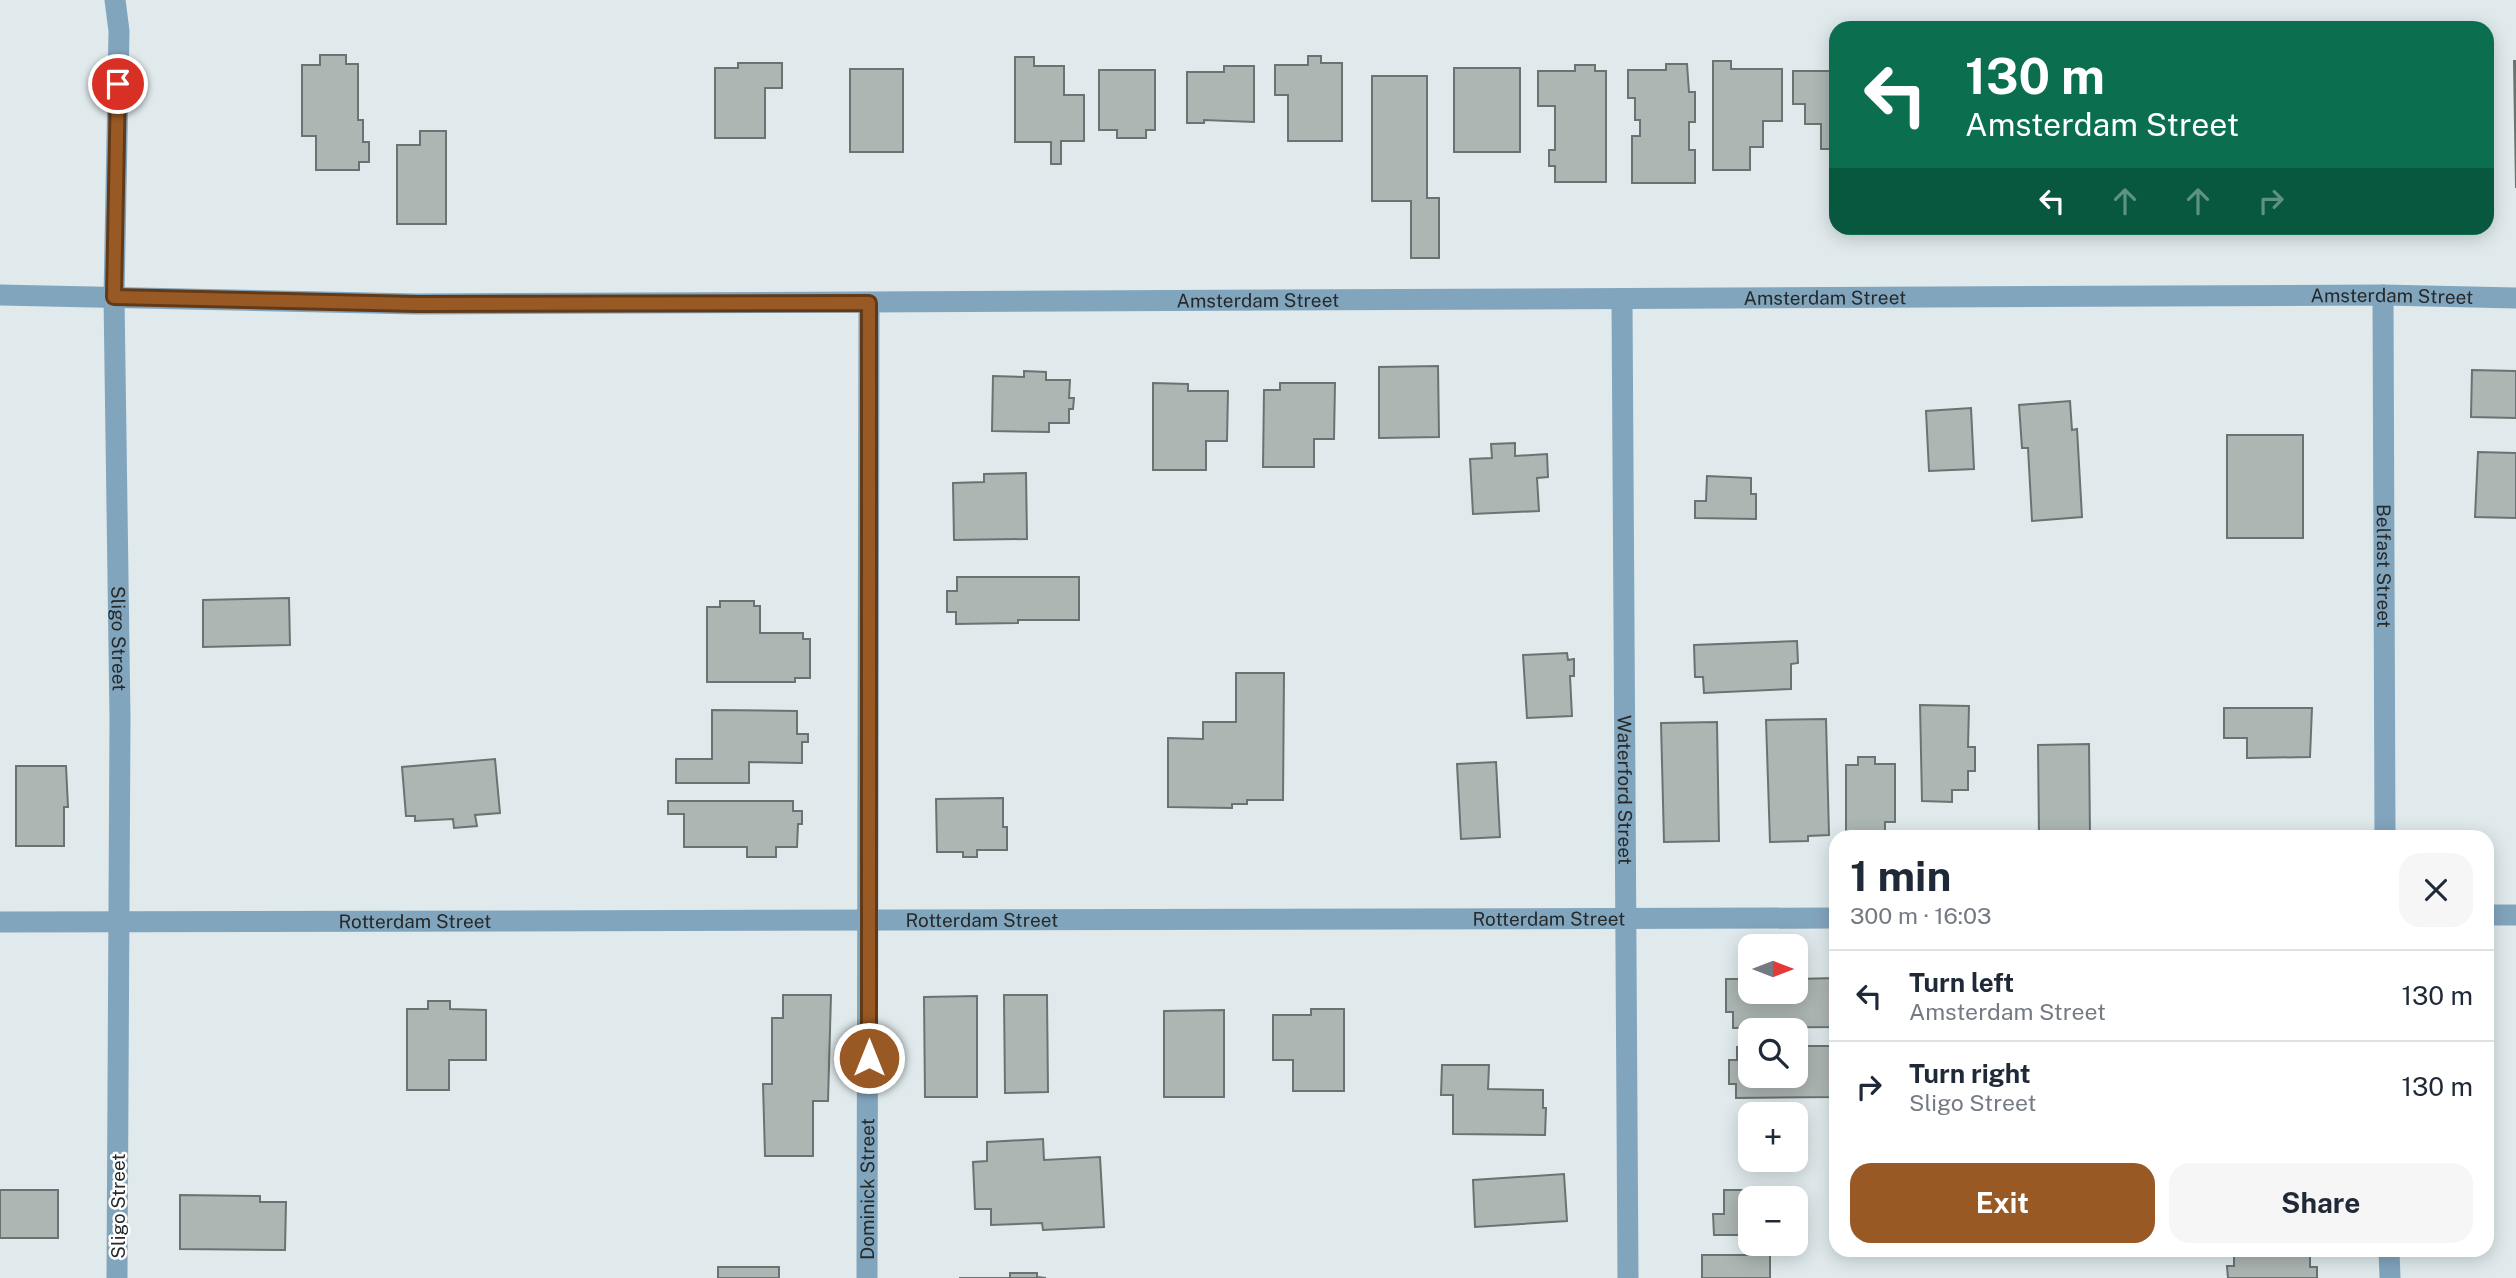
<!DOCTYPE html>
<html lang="en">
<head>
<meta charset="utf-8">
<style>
  body { margin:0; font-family:"Public Sans",sans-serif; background:#f6f6f7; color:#1f2937; height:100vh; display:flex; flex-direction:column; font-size:26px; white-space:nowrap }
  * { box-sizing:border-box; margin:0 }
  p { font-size:23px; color:#747a83 }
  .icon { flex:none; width:38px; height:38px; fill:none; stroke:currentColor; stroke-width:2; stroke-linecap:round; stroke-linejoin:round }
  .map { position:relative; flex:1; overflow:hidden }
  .sheet { position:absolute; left:1829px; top:830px; width:665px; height:427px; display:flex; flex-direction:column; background:#fff; border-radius:21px; box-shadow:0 4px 18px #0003 }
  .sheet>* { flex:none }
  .top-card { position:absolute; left:1829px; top:21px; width:665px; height:214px; border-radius:21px; box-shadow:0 4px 18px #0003; background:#0b6e4f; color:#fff; overflow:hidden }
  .needle { width:46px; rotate:90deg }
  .buttons { position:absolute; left:1738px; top:934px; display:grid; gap:14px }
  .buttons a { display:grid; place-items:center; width:70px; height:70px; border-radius:14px; background:#fff; box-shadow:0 4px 18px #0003; font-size:35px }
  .pin { position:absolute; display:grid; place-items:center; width:60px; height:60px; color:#fff; margin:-30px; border:4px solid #fff; border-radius:50%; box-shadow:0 2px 7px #0007 }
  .me { position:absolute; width:77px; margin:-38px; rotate:0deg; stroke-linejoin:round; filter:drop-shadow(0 0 5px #0008) }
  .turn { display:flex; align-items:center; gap:24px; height:147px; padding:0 21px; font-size:32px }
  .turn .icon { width:91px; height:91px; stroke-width:2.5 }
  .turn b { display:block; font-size:49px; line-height:60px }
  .lanes { display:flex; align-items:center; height:66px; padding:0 21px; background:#0003; justify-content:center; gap:35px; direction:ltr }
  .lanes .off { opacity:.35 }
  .round { display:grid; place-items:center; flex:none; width:74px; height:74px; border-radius:21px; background:#f6f6f7 }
  .overview { display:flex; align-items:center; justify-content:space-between; height:119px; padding:0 21px }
  h1 { font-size:42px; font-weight:700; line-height:52px }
  .button { display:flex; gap:14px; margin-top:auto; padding:14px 21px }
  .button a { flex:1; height:80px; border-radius:21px; background:#995924; color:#fff; font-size:28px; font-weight:700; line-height:80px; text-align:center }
  .button a+a { background:#f6f6f7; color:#1f2937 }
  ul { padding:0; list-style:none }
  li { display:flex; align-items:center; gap:21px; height:91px; padding:0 21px; border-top:2px solid #e0e1e3 }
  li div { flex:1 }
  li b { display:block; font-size:26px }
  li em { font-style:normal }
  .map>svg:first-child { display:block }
  .building { fill:#acb6b3; stroke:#6a7371; stroke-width:2 }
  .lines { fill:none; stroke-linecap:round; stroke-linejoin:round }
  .street { stroke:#82a5be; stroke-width:21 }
  .route-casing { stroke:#633a17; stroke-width:18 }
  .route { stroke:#995924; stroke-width:12 }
  .labels { text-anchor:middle; stroke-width:5; stroke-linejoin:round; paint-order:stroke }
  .street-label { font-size:19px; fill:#252929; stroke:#fff }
</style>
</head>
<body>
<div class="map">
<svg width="2516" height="1278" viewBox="0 0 2516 1278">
  <rect width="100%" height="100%" fill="#e0eaec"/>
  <g class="building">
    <polygon points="320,55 346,55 346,64 358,64 358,120 363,120 363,142 369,142 369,162 359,162 359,170 316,170 316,136 302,136 302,65 320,65"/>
    <polygon points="1308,56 1321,56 1321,63 1342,63 1342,141 1288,141 1288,95 1275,95 1275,65 1308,65"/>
    <polygon points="1015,57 1034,57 1034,66 1064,66 1064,95 1084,95 1084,141 1061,141 1061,164 1051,164 1051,142 1015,142"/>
    <polygon points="1713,61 1731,61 1731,69 1782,69 1782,121 1763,121 1763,147 1750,147 1750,170 1713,170"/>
    <polygon points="2514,61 2516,61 2516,188"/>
    <polygon points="738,63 782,63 782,88 765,88 765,138 715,138 715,68 738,68"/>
    <polygon points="1666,64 1687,64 1689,92 1695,92 1695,122 1689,122 1689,150 1695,150 1695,183 1632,183 1632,136 1640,136 1640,120 1635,120 1635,98 1628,98 1628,70 1666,70"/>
    <polygon points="1831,64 1836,64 1836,149 1821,149 1821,124 1805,124 1805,104 1793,104 1793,71 1831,71"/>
    <polygon points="1575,65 1595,65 1595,71 1606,71 1606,182 1555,182 1555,166 1549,166 1549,150 1555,150 1555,106 1538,106 1538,71 1575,71"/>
    <polygon points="1224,66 1254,66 1254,122 1204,120 1204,123 1187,123 1187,72 1224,72"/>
    <rect x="1454" y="68" width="66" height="84"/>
    <rect x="850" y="69" width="53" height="83"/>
    <polygon points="1099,70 1155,70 1155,130 1146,130 1146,138 1117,138 1117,130 1099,130"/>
    <polygon points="1372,76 1427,76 1427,198 1439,198 1439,258 1411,258 1411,201 1372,201"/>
    <polygon points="420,131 446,131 446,224 397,224 397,145 420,145"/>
    <polygon points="1438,366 1439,437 1379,438 1379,367"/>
    <polygon points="2472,370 2516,371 2516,418 2471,417"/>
    <polygon points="1024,371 1046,372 1046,380 1070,380 1069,398 1074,398 1073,409 1069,409 1069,423 1049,423 1049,432 992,431 993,376 1024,377"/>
    <polygon points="1153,383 1188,384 1188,391 1228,391 1227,441 1206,441 1206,470 1153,470"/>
    <polygon points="1280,383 1335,383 1334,439 1314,439 1314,467 1263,467 1264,390 1280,390"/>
    <polygon points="2070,401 2072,430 2077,429 2082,517 2032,521 2028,448 2022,448 2019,405"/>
    <polygon points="1971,408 1974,469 1929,471 1926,411"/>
    <rect x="2227" y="435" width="76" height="103"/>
    <polygon points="1515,443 1515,456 1547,454 1548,477 1537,478 1539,511 1473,514 1470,459 1492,458 1491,444"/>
    <polygon points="2478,452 2516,453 2516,518 2475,517"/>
    <polygon points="1026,473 1027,539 954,540 953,483 984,482 984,474"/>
    <polygon points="1707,476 1751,478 1751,494 1756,494 1756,519 1695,518 1695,501 1706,501"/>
    <polygon points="957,577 1079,577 1079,620 1018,620 1018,623 956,624 956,612 947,612 947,591 957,591"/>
    <polygon points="289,598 290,645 203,647 203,600"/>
    <polygon points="720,601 754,601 754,606 760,606 760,633 803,633 803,639 810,639 810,678 795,678 795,682 707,682 707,607 720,607"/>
    <polygon points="1797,641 1798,663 1791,664 1791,689 1704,693 1703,677 1695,677 1694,645"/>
    <polygon points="1567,653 1568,660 1574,659 1574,676 1570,676 1572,716 1527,718 1523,655"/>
    <polygon points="1236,673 1284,673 1283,800 1247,800 1247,804 1232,804 1232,808 1168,807 1168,738 1203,739 1203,722 1236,722"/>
    <polygon points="1920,705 1969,706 1968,747 1975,747 1975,771 1968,771 1968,790 1952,790 1952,802 1922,801"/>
    <polygon points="2224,708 2312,708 2310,757 2247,758 2247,738 2224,738"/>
    <polygon points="712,710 797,711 797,734 808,734 808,742 802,742 802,763 749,762 749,783 676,783 676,759 712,759"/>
    <polygon points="1826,719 1829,835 1808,836 1808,841 1770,842 1766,720"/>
    <polygon points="1717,722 1719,841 1664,842 1661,723"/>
    <polygon points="2089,744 2090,836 2039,836 2038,745"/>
    <polygon points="1858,757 1875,757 1875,764 1895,764 1895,822 1885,822 1885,831 1846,831 1846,765 1858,765"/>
    <polygon points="495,759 500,813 475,815 477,826 454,828 453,819 415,821 415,816 406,816 402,767"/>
    <polygon points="1496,762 1500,837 1461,839 1457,764"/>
    <polygon points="16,766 66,766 68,807 64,807 64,846 16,846"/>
    <polygon points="1003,798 1003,827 1007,827 1007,850 977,850 977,857 963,857 963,852 937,852 936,799"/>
    <polygon points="668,801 793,801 793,811 802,811 802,824 798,824 797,847 776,847 776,857 747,857 747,847 684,847 684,814 668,814"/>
    <polygon points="1836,978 1836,1027 1733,1028 1733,1012 1726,1012 1726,979 1750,979 1750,992 1796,992 1796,979"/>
    <polygon points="783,995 831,995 828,1101 813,1101 813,1156 765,1156 763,1084 772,1084 772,1018 783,1018"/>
    <polygon points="1004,995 1047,995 1048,1092 1005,1093"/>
    <polygon points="977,996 977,1097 925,1097 924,997"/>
    <polygon points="428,1001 450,1001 450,1009 486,1010 486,1060 449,1060 449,1090 407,1090 407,1009 428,1009"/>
    <polygon points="1311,1009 1344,1009 1344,1091 1293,1091 1293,1060 1273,1060 1273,1015 1311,1015"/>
    <polygon points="1224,1010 1224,1097 1164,1097 1164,1011"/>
    <polygon points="1796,1046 1836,1046 1836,1097 1736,1098 1736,1084 1729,1084 1729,1060 1737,1060 1737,1047 1750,1047 1750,1076 1796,1076"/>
    <polygon points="1442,1065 1489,1065 1488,1089 1543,1090 1543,1108 1546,1108 1545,1135 1453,1134 1453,1095 1441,1095"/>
    <polygon points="1749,1112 1798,1112 1798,1142 1796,1142 1796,1115 1750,1115 1750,1160 1780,1160 1780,1164 1750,1164"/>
    <polygon points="1043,1139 1044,1160 1100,1157 1104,1227 1043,1230 1042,1223 991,1225 991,1209 975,1209 973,1162 987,1161 987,1142"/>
    <polygon points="1564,1174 1567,1221 1475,1227 1473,1180"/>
    <rect x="0" y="1190" width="58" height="48"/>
    <polygon points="1724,1190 1797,1190 1797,1235 1796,1199 1750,1199 1750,1235 1714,1235 1713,1214 1724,1214"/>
    <polygon points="180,1195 260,1196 260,1202 286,1202 285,1250 180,1249"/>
    <rect x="1702" y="1255" width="68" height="23"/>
    <polygon points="2234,1255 2310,1255 2310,1267 2317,1267 2317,1278 2228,1278 2227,1266 2234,1266"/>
    <rect x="718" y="1267" width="61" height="11"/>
    <polygon points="1010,1273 1037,1273 1037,1277 1046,1278 959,1278 1010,1278"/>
  </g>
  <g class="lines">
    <g class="street">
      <path id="s1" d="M115,0L119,31L114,297L120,718L117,1278"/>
      <path id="s2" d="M0,295L417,304L2383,295L2516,298"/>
      <path id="s3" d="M2383,295L2385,836"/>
      <path id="s4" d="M1622,300L1628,1278"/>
      <polyline points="2487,915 2516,915"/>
      <path id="s5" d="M0,922L1836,918"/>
      <polyline points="2389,1250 2390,1278"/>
      <path id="s6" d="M867,1278L869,303"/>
    </g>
  </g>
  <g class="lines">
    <defs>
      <polyline id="route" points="118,84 114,297 417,304 869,303 869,1058"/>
    </defs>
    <use href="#route" class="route-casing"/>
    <use href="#route" class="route"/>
  </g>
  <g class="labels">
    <g class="street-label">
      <text dy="7" stroke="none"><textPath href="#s2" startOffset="2392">Amsterdam Street</textPath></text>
      <text dy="7" stroke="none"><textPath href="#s2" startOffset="1825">Amsterdam Street</textPath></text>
      <text dy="7" stroke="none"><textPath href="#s2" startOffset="1258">Amsterdam Street</textPath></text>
      <text dy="7" stroke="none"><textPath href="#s3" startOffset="271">Belfast Street</textPath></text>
      <text dy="7" stroke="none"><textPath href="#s1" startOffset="639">Sligo Street</textPath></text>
      <text dy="7" stroke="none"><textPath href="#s4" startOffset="490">Waterford Street</textPath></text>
      <text dy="7" stroke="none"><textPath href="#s5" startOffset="1549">Rotterdam Street</textPath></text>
      <text dy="7" stroke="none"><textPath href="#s5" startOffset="982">Rotterdam Street</textPath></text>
      <text dy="7" stroke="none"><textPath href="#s5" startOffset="415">Rotterdam Street</textPath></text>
      <text dy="7" stroke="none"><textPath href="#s6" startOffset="89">Dominick Street</textPath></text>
      <text transform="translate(118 1206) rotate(-90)" y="7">Sligo Street</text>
    </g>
  </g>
</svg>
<div class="buttons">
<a><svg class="needle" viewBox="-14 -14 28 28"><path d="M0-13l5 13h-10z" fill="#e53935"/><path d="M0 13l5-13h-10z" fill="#747a83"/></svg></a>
<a><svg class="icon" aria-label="search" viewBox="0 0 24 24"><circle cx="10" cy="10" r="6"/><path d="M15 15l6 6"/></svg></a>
<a>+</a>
<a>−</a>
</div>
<div class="pin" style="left:118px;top:84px;background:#d93025"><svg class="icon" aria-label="arrive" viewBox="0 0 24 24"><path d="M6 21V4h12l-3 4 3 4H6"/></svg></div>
<svg class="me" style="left:869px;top:1058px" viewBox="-20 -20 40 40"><circle r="17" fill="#995924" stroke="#fff" stroke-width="3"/><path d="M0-11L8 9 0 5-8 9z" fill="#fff"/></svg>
<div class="top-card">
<div class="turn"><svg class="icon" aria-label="left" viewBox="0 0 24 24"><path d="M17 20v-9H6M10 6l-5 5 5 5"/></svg><div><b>130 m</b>Amsterdam Street</div></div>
<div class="lanes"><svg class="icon" aria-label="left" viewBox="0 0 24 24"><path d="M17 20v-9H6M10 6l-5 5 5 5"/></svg><svg class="icon off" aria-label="ahead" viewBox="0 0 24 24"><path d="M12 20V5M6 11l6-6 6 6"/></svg><svg class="icon off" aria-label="ahead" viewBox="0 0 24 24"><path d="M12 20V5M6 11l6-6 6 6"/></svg><svg class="icon off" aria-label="right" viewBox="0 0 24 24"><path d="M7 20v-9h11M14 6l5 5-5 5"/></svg></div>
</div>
<section class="sheet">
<div class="overview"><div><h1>1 min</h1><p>300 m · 16:03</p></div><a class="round"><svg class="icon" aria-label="close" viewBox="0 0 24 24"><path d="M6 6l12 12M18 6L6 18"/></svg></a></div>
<ul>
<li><svg class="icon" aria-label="left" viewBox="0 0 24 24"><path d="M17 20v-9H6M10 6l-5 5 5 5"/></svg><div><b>Turn left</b><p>Amsterdam Street</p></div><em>130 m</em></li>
<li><svg class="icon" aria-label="right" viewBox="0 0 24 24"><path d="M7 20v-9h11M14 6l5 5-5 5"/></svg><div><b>Turn right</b><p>Sligo Street</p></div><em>130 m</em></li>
</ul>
<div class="button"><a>Exit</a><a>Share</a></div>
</section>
</div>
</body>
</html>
